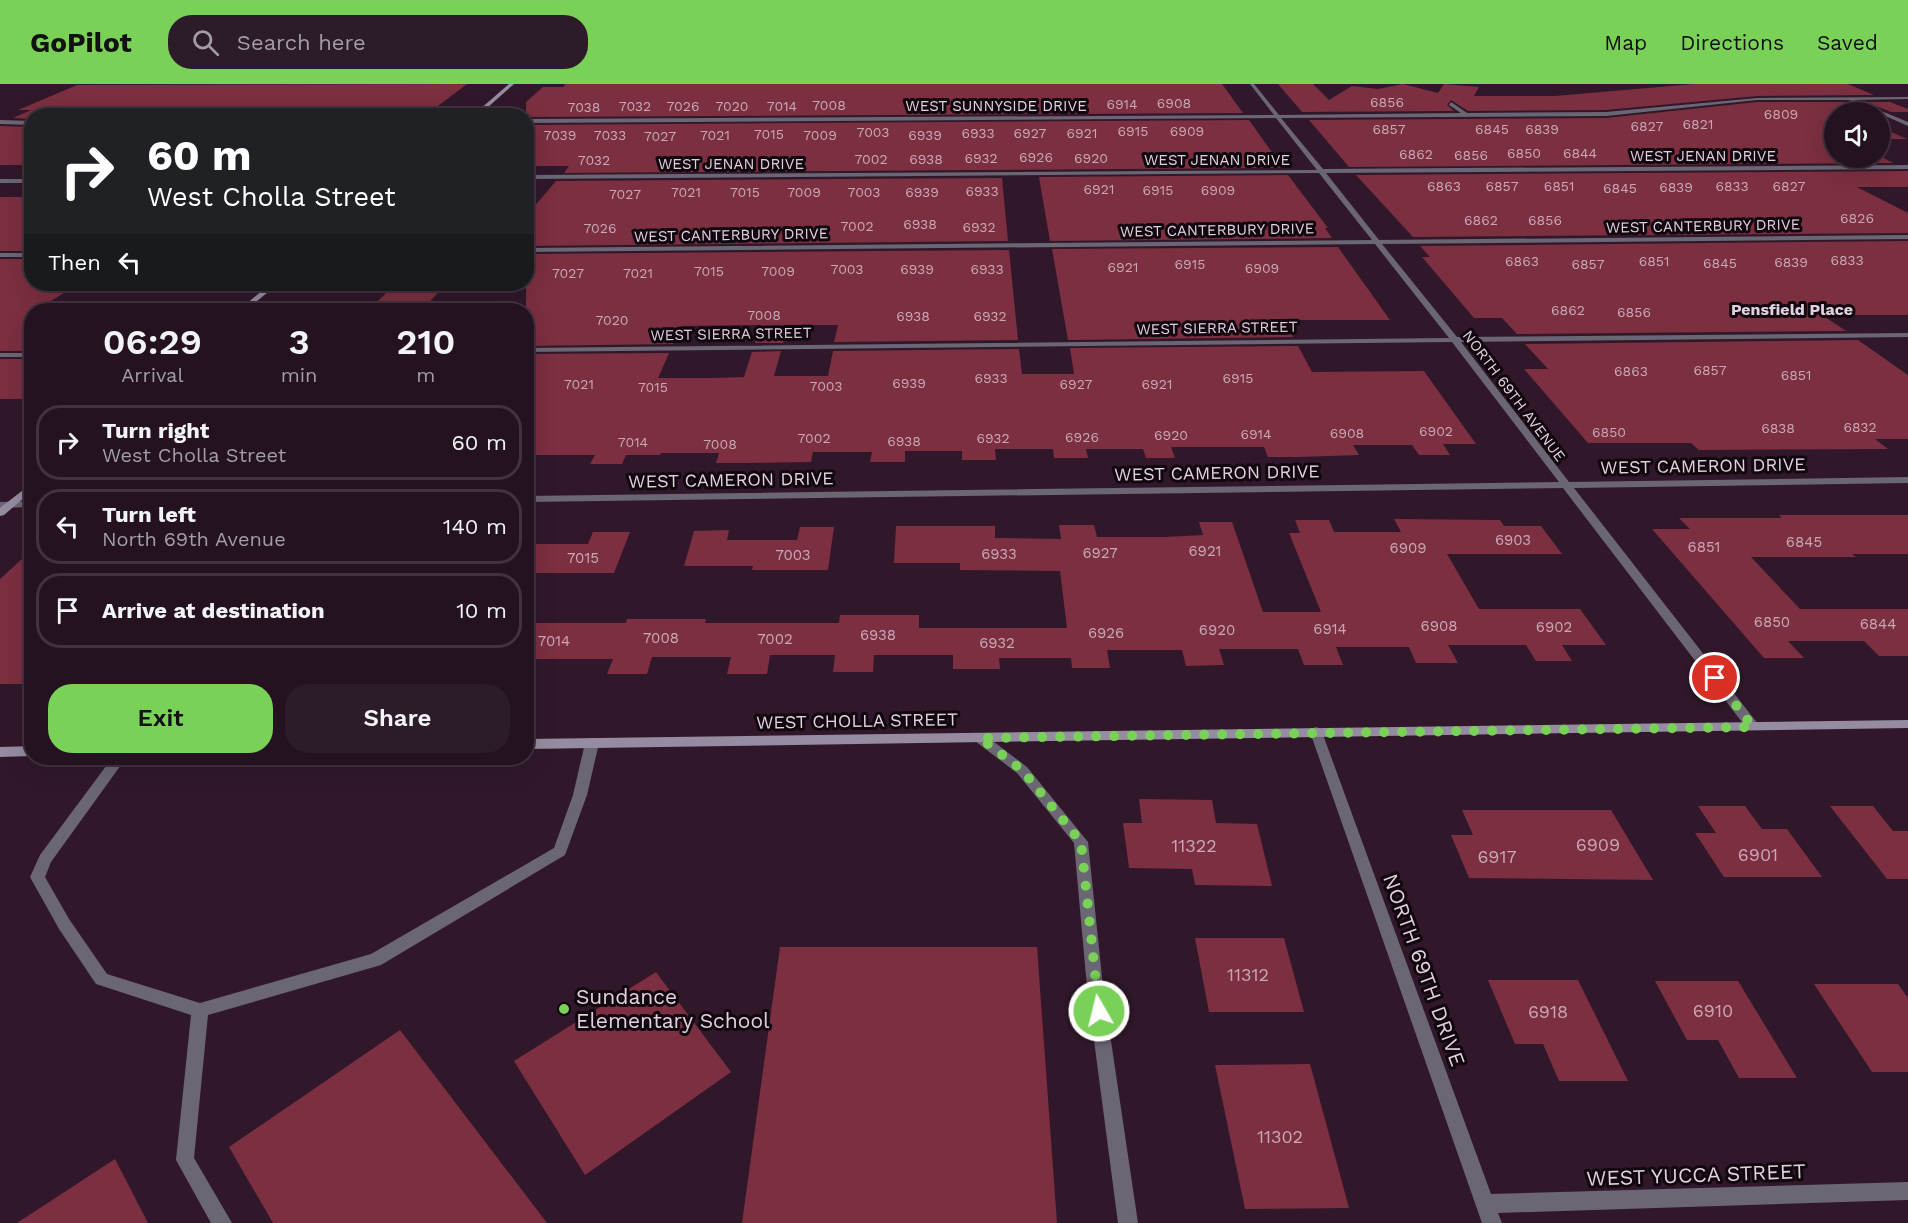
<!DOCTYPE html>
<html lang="en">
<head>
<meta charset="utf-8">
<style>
  body { margin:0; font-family:"Work Sans",sans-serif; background:#2c1b29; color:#f1f3f6; height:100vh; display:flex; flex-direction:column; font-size:22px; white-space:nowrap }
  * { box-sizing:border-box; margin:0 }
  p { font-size:20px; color:#a39ea5 }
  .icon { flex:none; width:33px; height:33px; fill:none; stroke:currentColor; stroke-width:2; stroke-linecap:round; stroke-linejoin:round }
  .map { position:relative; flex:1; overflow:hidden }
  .drawer { position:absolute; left:24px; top:219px; width:510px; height:462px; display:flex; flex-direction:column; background:#241220; border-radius:24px; box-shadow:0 6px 24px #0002,0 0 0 2px #41323e }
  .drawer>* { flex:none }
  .top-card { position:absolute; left:24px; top:24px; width:510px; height:183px; border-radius:24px; box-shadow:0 6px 24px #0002,0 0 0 2px #41323e; background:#202124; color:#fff; overflow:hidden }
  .controls { position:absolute; left:1824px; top:18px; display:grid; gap:12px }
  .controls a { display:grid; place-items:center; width:66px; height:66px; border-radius:50%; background:#241220; box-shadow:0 6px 24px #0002,0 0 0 2px #41323e; font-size:30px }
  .pin { position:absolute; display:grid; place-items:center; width:51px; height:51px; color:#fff; margin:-26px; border:3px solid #fff; border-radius:50%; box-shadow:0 2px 6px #0007 }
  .me { position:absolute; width:66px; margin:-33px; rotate:352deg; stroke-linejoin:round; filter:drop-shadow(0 0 4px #0008) }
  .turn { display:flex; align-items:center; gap:21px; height:126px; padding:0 24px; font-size:27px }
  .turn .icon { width:78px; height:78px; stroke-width:2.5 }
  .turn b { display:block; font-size:42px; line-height:51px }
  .then { display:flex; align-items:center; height:57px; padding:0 24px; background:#0003; gap:12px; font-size:22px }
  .eta { display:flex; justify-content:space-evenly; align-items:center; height:102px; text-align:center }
  .eta b { font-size:36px; font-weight:600; line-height:42px }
  .action { display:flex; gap:12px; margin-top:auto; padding:12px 24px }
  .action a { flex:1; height:69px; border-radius:24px; background:#7ad157; color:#111; font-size:24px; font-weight:600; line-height:69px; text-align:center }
  .action a+a { background:#2c1b29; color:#f1f3f6 }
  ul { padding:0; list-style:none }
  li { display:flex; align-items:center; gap:18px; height:75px; margin:0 12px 9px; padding:0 12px; border:3px solid #41323e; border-radius:24px }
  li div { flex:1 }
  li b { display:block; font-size:22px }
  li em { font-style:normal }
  header { display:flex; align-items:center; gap:36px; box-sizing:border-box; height:84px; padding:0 30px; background:#7ad157; color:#111 }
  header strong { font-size:28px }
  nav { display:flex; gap:33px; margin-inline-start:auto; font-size:21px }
  .search { width:420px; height:54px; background:#2c1b29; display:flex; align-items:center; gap:15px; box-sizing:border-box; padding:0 21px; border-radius:24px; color:#a39ea5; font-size:22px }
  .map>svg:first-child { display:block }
  .building { fill:#7b2f41 }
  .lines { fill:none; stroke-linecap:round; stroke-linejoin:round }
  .lane { fill:#6b6673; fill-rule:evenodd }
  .street { fill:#6b6673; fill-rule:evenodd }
  .secondary { fill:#958ca1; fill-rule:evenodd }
  .route { stroke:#7ad157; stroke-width:10; stroke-dasharray:0 18 }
  .poi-dot { fill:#7ad157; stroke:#11070f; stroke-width:2 }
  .labels { text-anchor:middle; stroke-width:6; stroke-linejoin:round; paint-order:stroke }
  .far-number-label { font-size:14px; fill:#c8a8b6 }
  .far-street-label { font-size:15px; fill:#e1d1dd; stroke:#11070f }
  .number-label { font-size:15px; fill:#c8a8b6 }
  .far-neighbourhood-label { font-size:16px; font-weight:bold; fill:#e1d1dd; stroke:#11070f }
  .street-label { font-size:18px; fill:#e1d1dd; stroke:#11070f }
  .near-number-label { font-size:18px; fill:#c8a8b6 }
  .near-street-label { font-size:21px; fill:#e1d1dd; stroke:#11070f }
  .near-poi-label { font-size:21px; fill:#e1d1dd; stroke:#11070f; text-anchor:start }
</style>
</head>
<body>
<header>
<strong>GoPilot</strong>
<div class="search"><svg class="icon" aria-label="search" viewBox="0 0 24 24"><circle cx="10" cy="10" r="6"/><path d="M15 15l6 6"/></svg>Search here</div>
<nav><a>Map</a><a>Directions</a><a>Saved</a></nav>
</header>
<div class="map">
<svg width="1908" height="1139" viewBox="0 0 1908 1139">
  <rect width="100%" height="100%" fill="#30182a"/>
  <g class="building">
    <polygon points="467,0 430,28 99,29 95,32 32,32 32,35 13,34 31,26 18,26 77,1"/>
    <polygon points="566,0 1222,0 1243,29 526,33 526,18 543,3 563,3"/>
    <polygon points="1278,0 1313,0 1329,16 1352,2 1378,5 1403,0 1438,9 1444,0 1479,3 1474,12 1555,12 1694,0 1848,0 1874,11 1757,12 1606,26 1468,27 1451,16 1447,21 1454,27 1302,28"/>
    <polygon points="1757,18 1849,18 1872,28 1834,28 1834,74 1880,72 1893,79 1349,83 1309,36 1606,34"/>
    <polygon points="1866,18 1890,18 1908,25 1908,28 1891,28"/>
    <polygon points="1249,36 1283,84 564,89 569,82 526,82 526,41"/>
    <polygon points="0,42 32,43 32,81 0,81"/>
    <polygon points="1880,43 1907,55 1880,55"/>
    <polygon points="1908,87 1908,103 1857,103 1908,129 1908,149 1413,153 1356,91"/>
    <polygon points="1288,91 1328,144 1325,144 1332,154 1050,157 1039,93"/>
    <polygon points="1002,94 1008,157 526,162 526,132 556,97"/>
    <rect x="0" y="113" width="32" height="54"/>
    <polygon points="1908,157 1908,231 1822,231 1846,247 1517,250 1502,234 1474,234 1422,173 1430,173 1420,162"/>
    <polygon points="1338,163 1390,236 1284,236 1293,253 1068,256 1052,165"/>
    <polygon points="1009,166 1018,256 834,258 838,241 788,241 783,259 755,259 760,241 681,242 673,260 526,262 526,170"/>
    <polygon points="0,175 32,175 32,200 78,200 37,226 32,226 32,267 0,267"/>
    <polygon points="395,200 446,200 422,226 369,226"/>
    <polygon points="1858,256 1908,291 1908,355 1875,355 1888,365 1699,366 1691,359 1588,359 1524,285 1548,285 1525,260"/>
    <polygon points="1298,262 1312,288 1424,287 1476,360 1443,360 1450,371 1419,371 1412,361 1353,361 1359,371 1299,373 1268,373 1264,363 1171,363 1175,374 1146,374 1143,365 1086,365 1088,374 1054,374 1053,365 995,365 996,376 962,376 962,367 905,367 905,378 870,378 872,368 813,368 811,378 745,379 716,379 719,369 661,369 660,371 626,371 622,380 590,380 595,371 526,371 526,270 669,269 658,294 715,294 744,293 752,268 781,267 774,292 828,292 833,267 1019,265 1022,290 1074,290 1070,264"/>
    <rect x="0" y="275" width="32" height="40"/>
    <polygon points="1779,431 1908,431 1908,470 1852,470 1856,473 1751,473 1800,525 1908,525 1908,572 1879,572 1864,557 1788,557 1804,574 1764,574 1652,445 1690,445 1679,434 1782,434"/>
    <polygon points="1394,435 1500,436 1504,442 1541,442 1562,470 1447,470 1479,525 1580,525 1606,561 1562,561 1572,577 1536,577 1526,561 1448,561 1458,579 1416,579 1409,563 1336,563 1343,581 1304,581 1298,565 1219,565 1224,581 1186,582 1182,566 1107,566 1110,584 1072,584 1071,574 999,574 1000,585 953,585 953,571 874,571 873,588 833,588 835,571 770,571 767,590 727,590 731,573 652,573 647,590 607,590 613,575 526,575 526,539 626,539 627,535 706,535 705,539 839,539 840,531 919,531 919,544 1067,544 1060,487 960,486 960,479 894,479 896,442 995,442 995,454 1061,455 1059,441 1094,441 1097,453 1165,453 1203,451 1199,438 1232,438 1263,528 1321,528 1289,449 1300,449 1295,436 1329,436 1334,448 1401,448"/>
    <polygon points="800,443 834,443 828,486 752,486 753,482 684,482 694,447 729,446 727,456 797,456"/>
    <polygon points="593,448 630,448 614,489 526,489 526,460 588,460"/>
    <polygon points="32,466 32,600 0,600 0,495"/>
    <polygon points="1139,715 1212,716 1216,739 1257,740 1272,802 1195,801 1192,785 1129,784 1123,739 1142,739"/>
    <polygon points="1698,722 1745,722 1762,745 1787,745 1822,793 1724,793 1695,749 1716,749"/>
    <polygon points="1830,722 1873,722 1893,747 1908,747 1908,795 1887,795"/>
    <polygon points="1462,726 1611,726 1653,796 1469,794 1451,751 1473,751"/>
    <polygon points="1195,854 1284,854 1304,928 1209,928"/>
    <polygon points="780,863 1037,863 1057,1139 742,1139"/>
    <polygon points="656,888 731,988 585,1091 514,977"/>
    <polygon points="1488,896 1578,896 1628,997 1559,997 1543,960 1515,960"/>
    <polygon points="1655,897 1738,897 1797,994 1739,994 1718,956 1687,956"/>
    <polygon points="1814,900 1898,900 1908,914 1908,988 1872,988"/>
    <polygon points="400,946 547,1139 273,1139 229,1063"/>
    <polygon points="1310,980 1349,1124 1245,1125 1215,981"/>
    <polygon points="115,1075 148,1139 17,1139"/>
  </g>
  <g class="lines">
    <g class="lane">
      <polygon points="980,649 985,651 1027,683 1088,758 1103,903 1138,1139 1118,1139 1087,903 1074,759 1017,689 975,657 973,654 975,651"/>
      <polygon points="592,654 597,656 599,659 587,711 565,771 381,881 208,931 194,1074 232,1139 211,1139 176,1076 191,931 96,900 59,845 30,793 40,771 112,674 126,674 51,778 45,793 69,835 107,890 200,919 371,870 554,764 573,711 585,659 587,656"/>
    </g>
    <g class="street">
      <polygon points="1250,0 1254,0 1279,31 1461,29 1449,21 1451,18 1467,29 1606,28 1757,14 1908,13 1908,15 1855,16 1908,38 1908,42 1849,16 1757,16 1606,32 1281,34 1323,85 1908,81 1908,85 1326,89 1379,156 1908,151 1908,155 1382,160 1457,253 1908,249 1908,253 1461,258 1569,398 1908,393 1908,399 1574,404 1758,640 1759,643 1758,646 1748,646 1563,404 526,418 526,412 1559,398 1452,258 526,268 526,264 1449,254 1375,160 526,168 526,164 1372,156 1319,89 526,95 526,91 1317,86 1276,34 526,39 526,35 1274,31"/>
      <polygon points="0,36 32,37 32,41 0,40"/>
      <rect x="0" y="95" width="32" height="4"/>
      <rect x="0" y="169" width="32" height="4"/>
      <rect x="0" y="269" width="32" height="4"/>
      <polygon points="32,417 32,423 0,424 0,418"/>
      <polygon points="1316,643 1321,645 1322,648 1491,1110 1908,1098 1908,1116 1498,1129 1502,1139 1482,1139 1310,648 1311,645"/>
    </g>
    <g class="secondary">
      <polygon points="509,0 514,0 478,32 472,32"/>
      <polygon points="270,200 278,200 246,226 239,226"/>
      <polygon points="32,399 32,407 4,431 0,432 0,424"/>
      <polygon points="1908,636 1908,644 526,665 526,655"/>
      <polygon points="32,662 32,672 0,673 0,663"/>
    </g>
  </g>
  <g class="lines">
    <polyline class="route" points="1099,927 1081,758 1022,686 980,654 1753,643 1715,594"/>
  </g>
  <circle class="poi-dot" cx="564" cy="925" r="6"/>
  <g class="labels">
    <g class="far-number-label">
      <text x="1387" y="23">6856</text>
      <text x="1174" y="24">6908</text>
      <text x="1122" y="25">6914</text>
      <text x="829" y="26">7008</text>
      <text x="635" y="27">7032</text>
      <text x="683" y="27">7026</text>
      <text x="732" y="27">7020</text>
      <text x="782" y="27">7014</text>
      <text x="584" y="28">7038</text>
      <text x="1781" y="35">6809</text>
      <text x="1698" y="45">6821</text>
      <text x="1647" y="47">6827</text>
      <text x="1389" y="50">6857</text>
      <text x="1492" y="50">6845</text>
      <text x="1542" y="50">6839</text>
      <text x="1133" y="52">6915</text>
      <text x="1187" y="52">6909</text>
      <text x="873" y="53">7003</text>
      <text x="978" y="54">6933</text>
      <text x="1030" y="54">6927</text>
      <text x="1082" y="54">6921</text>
      <text x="769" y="55">7015</text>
      <text x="560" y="56">7039</text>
      <text x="610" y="56">7033</text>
      <text x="715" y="56">7021</text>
      <text x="820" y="56">7009</text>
      <text x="925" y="56">6939</text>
      <text x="660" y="57">7027</text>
      <text x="1524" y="74">6850</text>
      <text x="1580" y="74">6844</text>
      <text x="1416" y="75">6862</text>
      <text x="1471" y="76">6856</text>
      <text x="1036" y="78">6926</text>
      <text x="981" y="79">6932</text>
      <text x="1091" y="79">6920</text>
      <text x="871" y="80">7002</text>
      <text x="926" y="80">6938</text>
      <text x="594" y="81">7032</text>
      <text x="1444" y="107">6863</text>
      <text x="1502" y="107">6857</text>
      <text x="1559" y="107">6851</text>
      <text x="1732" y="107">6833</text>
      <text x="1789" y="107">6827</text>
      <text x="1676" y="108">6839</text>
      <text x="1620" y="109">6845</text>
      <text x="1099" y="110">6921</text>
      <text x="1158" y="111">6915</text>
      <text x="1218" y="111">6909</text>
      <text x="982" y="112">6933</text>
      <text x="686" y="113">7021</text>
      <text x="745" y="113">7015</text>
      <text x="804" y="113">7009</text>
      <text x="864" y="113">7003</text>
      <text x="922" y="113">6939</text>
      <text x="625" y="115">7027</text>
      <text x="1857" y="139">6826</text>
      <text x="1481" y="141">6862</text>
      <text x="1545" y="141">6856</text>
      <text x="920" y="145">6938</text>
      <text x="857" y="147">7002</text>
      <text x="979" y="148">6932</text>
      <text x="600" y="149">7026</text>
      <text x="1847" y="181">6833</text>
      <text x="1522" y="182">6863</text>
      <text x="1654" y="182">6851</text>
      <text x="1791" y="183">6839</text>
      <text x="1720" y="184">6845</text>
      <text x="1190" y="185">6915</text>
      <text x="1588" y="185">6857</text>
      <text x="1123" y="188">6921</text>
      <text x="1262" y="189">6909</text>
      <text x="847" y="190">7003</text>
      <text x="917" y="190">6939</text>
      <text x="987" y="190">6933</text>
      <text x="709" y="192">7015</text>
      <text x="778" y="192">7009</text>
      <text x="568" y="194">7027</text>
      <text x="638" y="194">7021</text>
      <text x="1568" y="231">6862</text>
      <text x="1634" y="233">6856</text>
      <text x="764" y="236">7008</text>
      <text x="913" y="237">6938</text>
      <text x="990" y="237">6932</text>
      <text x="612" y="241">7020</text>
      <text x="1710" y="291">6857</text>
      <text x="1631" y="292">6863</text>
      <text x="1796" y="296">6851</text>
      <text x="991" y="299">6933</text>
      <text x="1238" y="299">6915</text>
      <text x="909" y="304">6939</text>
      <text x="579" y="305">7021</text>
      <text x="1076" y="305">6927</text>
      <text x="1157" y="305">6921</text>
      <text x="826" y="307">7003</text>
      <text x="653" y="308">7015</text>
      <text x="1860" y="348">6832</text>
      <text x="1778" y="349">6838</text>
      <text x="1436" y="352">6902</text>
      <text x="1609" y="353">6850</text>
      <text x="1347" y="354">6908</text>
      <text x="1256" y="355">6914</text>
      <text x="1171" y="356">6920</text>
      <text x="1082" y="358">6926</text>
      <text x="814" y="359">7002</text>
      <text x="993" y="359">6932</text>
      <text x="904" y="362">6938</text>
      <text x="633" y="363">7014</text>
      <text x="720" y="365">7008</text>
    </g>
    <g class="far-street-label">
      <text x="996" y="27">WEST SUNNYSIDE DRIVE</text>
      <text x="1703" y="77">WEST JENAN DRIVE</text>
      <text x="1217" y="81">WEST JENAN DRIVE</text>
      <text x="731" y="85">WEST JENAN DRIVE</text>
      <text transform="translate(1703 142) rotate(-1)" y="5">WEST CANTERBURY DRIVE</text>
      <text transform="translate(1217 146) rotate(-1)" y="5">WEST CANTERBURY DRIVE</text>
      <text transform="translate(731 151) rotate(-1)" y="5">WEST CANTERBURY DRIVE</text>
      <text transform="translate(1217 244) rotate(-1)" y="5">WEST SIERRA STREET</text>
      <text transform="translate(731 250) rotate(-1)" y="5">WEST SIERRA STREET</text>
      <text transform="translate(1514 312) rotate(53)" y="5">NORTH 69TH AVENUE</text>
    </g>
    <g class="number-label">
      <text x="1513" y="461">6903</text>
      <text x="1804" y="463">6845</text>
      <text x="1704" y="468">6851</text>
      <text x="1408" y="469">6909</text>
      <text x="1205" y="472">6921</text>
      <text x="1100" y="474">6927</text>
      <text x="999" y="475">6933</text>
      <text x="793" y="476">7003</text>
      <text x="583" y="479">7015</text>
      <text x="1772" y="543">6850</text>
      <text x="1878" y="545">6844</text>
      <text x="1439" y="547">6908</text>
      <text x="1554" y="548">6902</text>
      <text x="1330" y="550">6914</text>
      <text x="1217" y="551">6920</text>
      <text x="1106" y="554">6926</text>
      <text x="878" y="556">6938</text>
      <text x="661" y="559">7008</text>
      <text x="775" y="560">7002</text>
      <text x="554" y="562">7014</text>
      <text x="997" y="564">6932</text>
    </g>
    <g class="far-neighbourhood-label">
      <text x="1792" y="231">Pensfield Place</text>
    </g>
    <g class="street-label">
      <text transform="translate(1703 382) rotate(-1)" y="6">WEST CAMERON DRIVE</text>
      <text transform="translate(1217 389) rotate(-1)" y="6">WEST CAMERON DRIVE</text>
      <text transform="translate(731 396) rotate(-1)" y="6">WEST CAMERON DRIVE</text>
      <text transform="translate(857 637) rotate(-1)" y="6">WEST CHOLLA STREET</text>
    </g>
    <g class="near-number-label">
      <text x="1598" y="767">6909</text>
      <text x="1194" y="768">11322</text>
      <text x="1758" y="777">6901</text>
      <text x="1497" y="779">6917</text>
      <text x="1248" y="897">11312</text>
      <text x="1713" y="933">6910</text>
      <text x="1548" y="934">6918</text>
      <text x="1280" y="1059">11302</text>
    </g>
    <g class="near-street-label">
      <text transform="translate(1424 886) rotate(70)" y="7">NORTH 69TH DRIVE</text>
      <text transform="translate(1696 1091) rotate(-2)" y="7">WEST YUCCA STREET</text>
    </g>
    <g class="near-poi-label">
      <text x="576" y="920">Sundance<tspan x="576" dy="24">Elementary School</tspan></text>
    </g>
  </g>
</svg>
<div class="controls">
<a><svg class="icon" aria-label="sound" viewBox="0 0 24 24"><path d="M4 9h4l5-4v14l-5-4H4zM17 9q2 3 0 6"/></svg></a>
</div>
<div class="pin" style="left:1715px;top:594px;background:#d93025"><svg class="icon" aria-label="arrive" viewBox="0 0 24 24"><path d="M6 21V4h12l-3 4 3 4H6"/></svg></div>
<svg class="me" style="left:1099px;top:927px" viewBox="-20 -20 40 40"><circle r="17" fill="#7ad157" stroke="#fff" stroke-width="3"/><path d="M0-11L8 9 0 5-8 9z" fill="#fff"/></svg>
<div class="top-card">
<div class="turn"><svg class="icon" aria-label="right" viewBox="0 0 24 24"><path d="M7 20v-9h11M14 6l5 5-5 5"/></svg><div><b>60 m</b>West Cholla Street</div></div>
<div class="then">Then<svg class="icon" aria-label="left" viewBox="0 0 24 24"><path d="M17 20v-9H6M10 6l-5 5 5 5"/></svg></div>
</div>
<section class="drawer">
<div class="eta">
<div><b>06:29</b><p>Arrival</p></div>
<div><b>3</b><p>min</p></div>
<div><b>210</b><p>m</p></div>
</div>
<ul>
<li><svg class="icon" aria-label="right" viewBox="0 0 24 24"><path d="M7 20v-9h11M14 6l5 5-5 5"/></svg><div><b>Turn right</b><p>West Cholla Street</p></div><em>60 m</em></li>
<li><svg class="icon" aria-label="left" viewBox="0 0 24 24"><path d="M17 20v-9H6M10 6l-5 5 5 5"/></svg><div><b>Turn left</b><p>North 69th Avenue</p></div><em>140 m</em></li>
<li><svg class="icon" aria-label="arrive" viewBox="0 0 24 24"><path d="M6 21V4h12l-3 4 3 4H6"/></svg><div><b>Arrive at destination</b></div><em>10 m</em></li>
</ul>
<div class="action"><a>Exit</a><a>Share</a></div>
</section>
</div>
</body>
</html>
